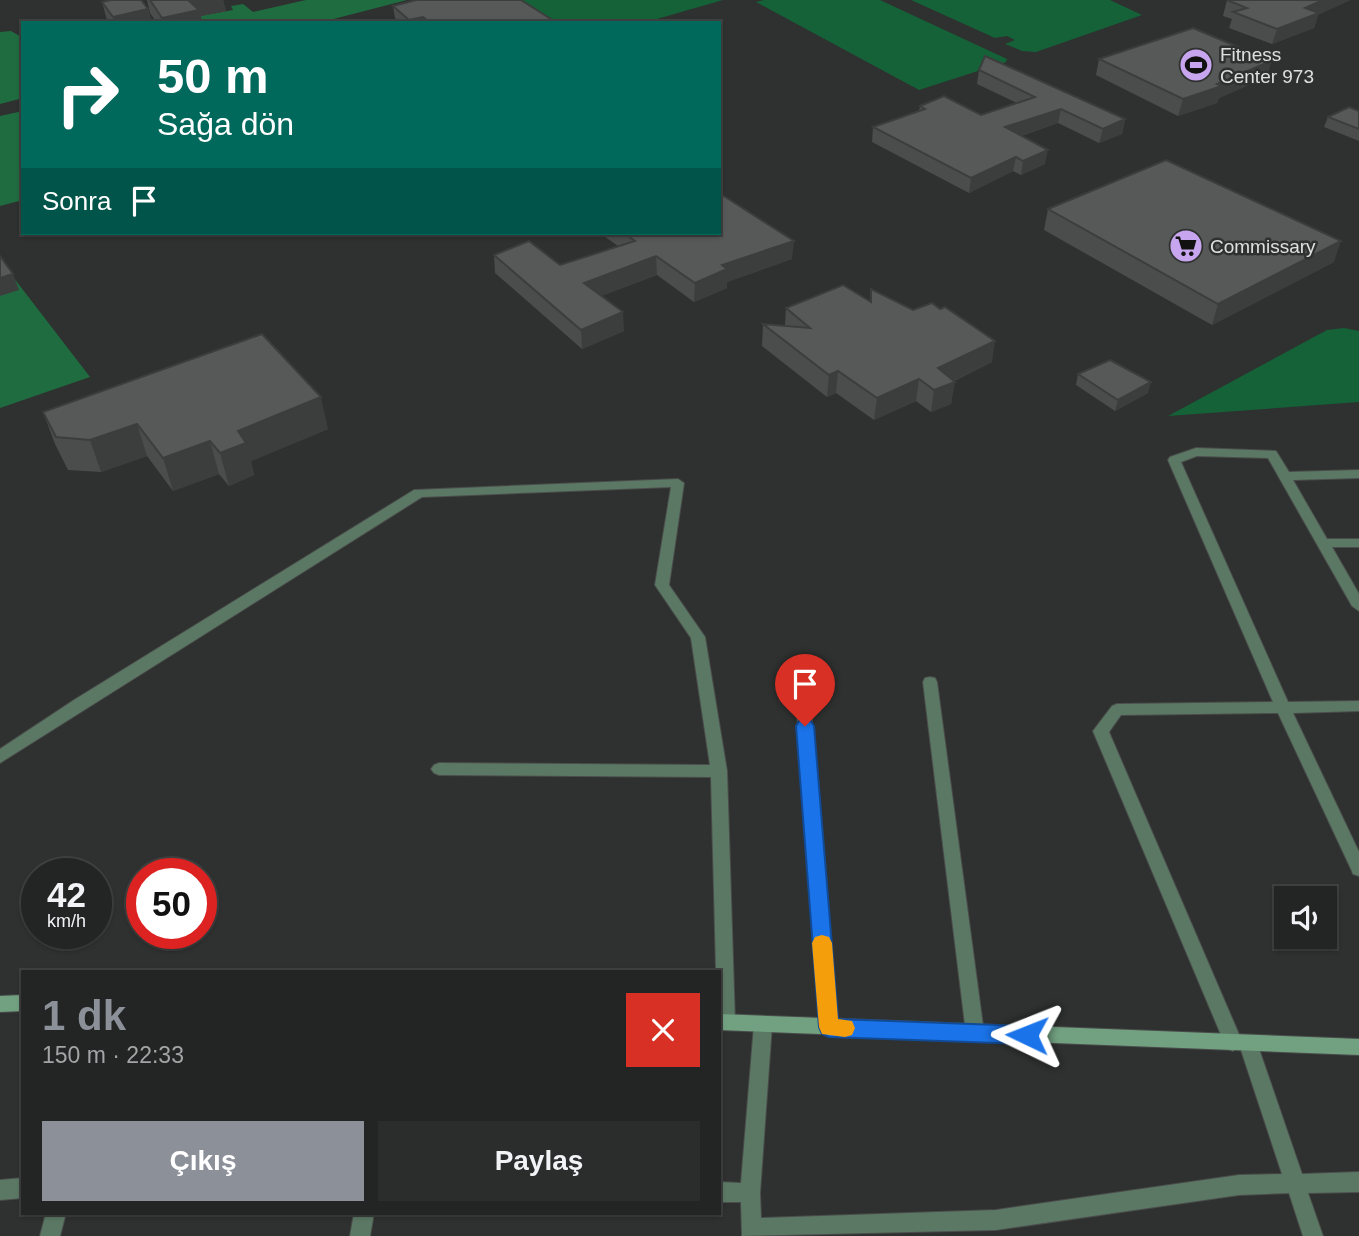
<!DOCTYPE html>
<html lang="tr">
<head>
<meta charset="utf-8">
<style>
  body { margin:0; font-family:Arial,sans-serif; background:#2a2d2b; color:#f1f3f6; height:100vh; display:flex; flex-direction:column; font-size:26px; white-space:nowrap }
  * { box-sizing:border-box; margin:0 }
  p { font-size:23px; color:#a2a5a6 }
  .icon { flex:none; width:38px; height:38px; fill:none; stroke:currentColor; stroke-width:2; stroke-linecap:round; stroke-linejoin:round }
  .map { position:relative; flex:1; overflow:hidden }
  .panel { position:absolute; left:21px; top:970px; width:700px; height:245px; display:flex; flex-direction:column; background:#222523; border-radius:0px; box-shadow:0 2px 5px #0004,0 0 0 2px #3f4241 }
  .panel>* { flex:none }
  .banner { position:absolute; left:21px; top:21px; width:700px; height:214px; border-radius:0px; box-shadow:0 2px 5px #0004,0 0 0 2px #3f4241; background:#00695c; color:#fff; overflow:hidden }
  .fabs { position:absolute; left:1274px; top:886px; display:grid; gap:14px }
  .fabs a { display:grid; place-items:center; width:63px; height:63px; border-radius:0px; background:#222523; box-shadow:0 2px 5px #0004,0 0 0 2px #3f4241; font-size:35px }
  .speed { position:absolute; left:21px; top:858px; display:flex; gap:14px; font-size:35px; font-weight:700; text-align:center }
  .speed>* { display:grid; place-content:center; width:91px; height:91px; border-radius:50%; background:#222523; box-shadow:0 2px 5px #0004,0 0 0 2px #3f4241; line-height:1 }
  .speed small { font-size:18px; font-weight:400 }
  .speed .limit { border:10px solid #d22; background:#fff; color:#111 }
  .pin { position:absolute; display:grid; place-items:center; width:60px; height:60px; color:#fff; margin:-72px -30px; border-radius:50% 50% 50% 0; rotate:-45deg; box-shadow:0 0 7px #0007 }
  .pin .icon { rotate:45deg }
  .me { position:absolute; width:77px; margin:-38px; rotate:272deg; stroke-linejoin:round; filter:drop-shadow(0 0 5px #0008) }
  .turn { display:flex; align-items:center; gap:24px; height:147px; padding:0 21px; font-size:32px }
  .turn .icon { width:91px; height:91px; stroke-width:2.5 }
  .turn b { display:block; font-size:49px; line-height:60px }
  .then { display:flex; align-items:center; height:66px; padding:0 21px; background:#0003; gap:14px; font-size:26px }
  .round { display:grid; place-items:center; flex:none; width:74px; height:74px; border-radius:0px; background:#2a2d2b }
  .overview { display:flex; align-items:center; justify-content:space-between; height:119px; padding:0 21px }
  h1 { font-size:42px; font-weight:700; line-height:52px; color:#8c9099 }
  .action { display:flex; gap:14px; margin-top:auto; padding:14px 21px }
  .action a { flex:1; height:80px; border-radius:0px; background:#8c9099; color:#fff; font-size:28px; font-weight:700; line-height:80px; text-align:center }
  .action a+a { background:#2a2d2b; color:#f1f3f6 }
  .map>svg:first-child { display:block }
  .green { fill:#156138 }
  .forest { fill:#206c41 }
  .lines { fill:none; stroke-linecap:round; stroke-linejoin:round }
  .street-casing { stroke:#4a4d4b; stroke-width:2 }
  .secondary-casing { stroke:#4a4d4b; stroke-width:2 }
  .street { fill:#5b7864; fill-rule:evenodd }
  .secondary { fill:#72a181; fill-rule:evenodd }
  .wall { fill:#4a4d4b }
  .shaded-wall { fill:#3c3e3d }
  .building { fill:#565957; stroke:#3c3e3d; stroke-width:2 }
  .route { fill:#1a73e8; stroke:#114b97; stroke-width:2 }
  .slow { fill:#f59e0b }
  .labels { text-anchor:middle; stroke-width:5; stroke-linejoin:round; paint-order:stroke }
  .far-poi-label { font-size:19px; fill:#dee0df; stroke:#2e312f; text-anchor:start }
</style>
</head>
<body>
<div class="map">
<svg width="1359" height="1236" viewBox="0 0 1359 1236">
  <rect width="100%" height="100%" fill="#2e312f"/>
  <g class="green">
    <polygon points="476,0 723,0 643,23 509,23"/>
    <polygon points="764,0 880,0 1007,59 1006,62 919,90 756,2"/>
    <polygon points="911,0 1110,0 1142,15 1036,52 1022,51 1005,44 1015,40 1007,36 995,38"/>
    <polygon points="1344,328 1359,331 1359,402 1168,416 1327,330"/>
  </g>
  <g class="forest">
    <polygon points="306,0 407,0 318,23 183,23 195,17 233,10 231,6 243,4 253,12"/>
    <polygon points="11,31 23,38 23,98 0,104 0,32"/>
    <polygon points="23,111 23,200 0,206 0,116"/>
    <polygon points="0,260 90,377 0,408"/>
  </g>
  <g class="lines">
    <defs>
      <g id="street">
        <polygon points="1196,448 1276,451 1289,472 1359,470 1359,478 1293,480 1327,539 1359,539 1359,547 1332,547 1359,594 1359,611 1352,606 1268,458 1197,456 1181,462 1288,702 1359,701 1359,711 1293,713 1359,852 1359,876 1353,874 1351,869 1278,713 1121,715 1109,732 1241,1039 1248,1035 1254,1037 1257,1043 1302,1174 1359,1172 1359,1192 1308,1193 1323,1236 1303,1236 1289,1193 1239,1195 996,1230 742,1236 741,1202 719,1202 719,1182 741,1183 754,1025 757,1019 763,1017 769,1019 772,1025 760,1193 761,1218 996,1210 1239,1175 1282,1174 1240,1047 1233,1051 1227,1049 1093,731 1112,706 1117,704 1273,702 1168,460 1170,457"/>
        <polygon points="678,479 684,483 669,585 705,637 727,771 735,1022 732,1028 726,1030 719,1027 719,971 716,971 711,777 439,775 434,773 431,769 434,765 439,763 710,765 691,638 655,585 671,487 422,497 0,763 0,749 74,700 414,490"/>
        <polygon points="930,677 935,678 937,682 984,1033 981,1039 975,1041 969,1039 966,1033 923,682 925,678"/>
        <polygon points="803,693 808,694 810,698 838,1027 835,1033 829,1035 823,1033 820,1027 796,698 798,694"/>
        <polygon points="23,1178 23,1198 0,1200 0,1180"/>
        <polygon points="46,1213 66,1213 60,1236 40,1236"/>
        <polygon points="354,1213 374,1213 370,1236 350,1236"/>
      </g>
      <g id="secondary">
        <polygon points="23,995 23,1011 0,1012 0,996"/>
        <polygon points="719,1014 1359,1039 1359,1055 719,1030"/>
      </g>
    </defs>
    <use href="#street" class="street-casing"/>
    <use href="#secondary" class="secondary-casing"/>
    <use href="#street" class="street"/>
    <use href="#secondary" class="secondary"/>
  </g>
  <g class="wall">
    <polygon points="147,0 223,0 226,11 201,16 202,23 157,23 150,13"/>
    <polygon points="1227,0 1318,15 1314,28 1272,44 1229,28 1232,19 1223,16"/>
    <polygon points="102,2 148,9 152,23 109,23 107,20"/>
    <polygon points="393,6 557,23 400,23 395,18"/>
    <polygon points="1099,59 1271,61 1267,77 1219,98 1217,103 1178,116 1096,75"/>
    <polygon points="979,70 1125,119 1122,134 1099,143 1058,123 1021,136 1045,164 1021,175 1013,171 969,193 872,142 873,127 919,111 920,106 981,115 1017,103 977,84"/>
    <polygon points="1359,111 1359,141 1324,127 1328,117"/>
    <polygon points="1048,209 1334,262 1212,325 1044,230"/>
    <polygon points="601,233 719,233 792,259 727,282 727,288 694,302 657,275 601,296 624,331 582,349 495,273 494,255 560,265 618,246 601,234"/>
    <polygon points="871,289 992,362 954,381 951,404 931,412 916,401 874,420 836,393 827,397 762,346 763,324 785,326 786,308 870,301"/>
    <polygon points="1078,374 1148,393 1115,411 1076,385"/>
    <polygon points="43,412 328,429 251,461 254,475 229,486 219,474 173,491 147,456 101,472 68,470 55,444"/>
  </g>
  <g class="shaded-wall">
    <polygon points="188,0 223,0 226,11 201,16 202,23 164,23 162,18"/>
    <polygon points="1323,0 1351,0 1318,15 1314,28 1272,44 1277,29 1305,8"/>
    <polygon points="148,9 152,23 115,23 113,17"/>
    <polygon points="423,17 424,23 409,23 409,20"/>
    <polygon points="1271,61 1267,77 1219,98 1217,103 1178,116 1183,99"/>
    <polygon points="1061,109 1058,123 1002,142 1005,127"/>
    <polygon points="1125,119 1122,134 1099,143 1103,129"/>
    <polygon points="1048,150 1045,164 1021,175 1023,161"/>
    <polygon points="1016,157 1013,171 969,193 971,178"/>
    <polygon points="794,241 792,259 727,282 727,288 694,302 695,283 722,265"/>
    <polygon points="1341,241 1334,262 1212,325 1218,304"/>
    <polygon points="656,256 657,275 585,302 584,283"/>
    <polygon points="13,274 19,290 0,296 0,278"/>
    <polygon points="623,312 624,331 582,349 581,330"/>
    <polygon points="995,341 992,362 934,390 938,368"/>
    <polygon points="838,371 836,393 827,397 829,375"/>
    <polygon points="919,379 916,401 874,420 877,398"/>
    <polygon points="955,382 951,404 931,412 934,390"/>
    <polygon points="1151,382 1148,393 1115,411 1118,400"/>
    <polygon points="321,397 328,429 251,461 254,475 229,486 220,453 238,431"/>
    <polygon points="137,424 147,456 101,472 90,440"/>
    <polygon points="210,441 219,474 173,491 163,458"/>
  </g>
  <g class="building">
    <polygon points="111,0 141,0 148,9 113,17 102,2"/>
    <polygon points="150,0 188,0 199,10 162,18"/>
    <polygon points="416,0 521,0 557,23 431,23 423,17 409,20 393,6"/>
    <polygon points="1227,0 1323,0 1305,8 1319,13 1277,29 1233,12 1247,8"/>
    <polygon points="1193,28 1271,61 1217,84 1222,86 1183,99 1099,59"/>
    <polygon points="985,56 1125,119 1103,129 1061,109 1005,127 1048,150 1023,161 1016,157 971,178 873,127 925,109 920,106 944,96 981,115 1035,97 979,70"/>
    <polygon points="1349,107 1359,111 1359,129 1328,117"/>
    <polygon points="1166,160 1341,241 1218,304 1048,209"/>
    <polygon points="719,193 794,241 722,265 727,269 695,283 656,256 584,283 623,312 581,330 494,255 529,241 560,265 635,241 624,233 719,233"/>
    <polygon points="0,256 13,274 0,278"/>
    <polygon points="843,285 871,302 871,289 913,310 932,303 940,309 945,307 995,341 938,368 955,382 934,390 919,379 877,398 838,371 829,375 763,324 810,328 786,308"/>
    <polygon points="262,334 321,397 238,431 246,443 220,453 210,441 163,458 137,424 90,440 56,437 43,412"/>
    <polygon points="1110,360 1151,382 1118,400 1078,374"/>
  </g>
  <polygon class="route" points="805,719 811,721 814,726 838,1019 1027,1026 1034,1028 1037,1035 1034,1042 1027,1044 829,1037 822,1034 819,1027 796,726 799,721"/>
  <polygon class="slow" points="822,935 829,937 832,943 838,1019 852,1021 855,1028 852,1035 845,1037 822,1034 819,1027 812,943 815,937"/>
  <defs>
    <symbol id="stadium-disc" viewBox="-11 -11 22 22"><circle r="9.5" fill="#c7a6ef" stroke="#2e312f"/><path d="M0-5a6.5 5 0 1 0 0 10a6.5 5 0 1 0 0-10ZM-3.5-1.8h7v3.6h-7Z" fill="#111"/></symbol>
    <symbol id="supermarket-disc" viewBox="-11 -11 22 22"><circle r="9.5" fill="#c7a6ef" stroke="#2e312f"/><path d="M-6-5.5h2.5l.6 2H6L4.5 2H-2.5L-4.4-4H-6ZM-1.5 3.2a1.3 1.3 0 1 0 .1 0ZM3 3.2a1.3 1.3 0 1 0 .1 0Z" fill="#111"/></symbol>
  </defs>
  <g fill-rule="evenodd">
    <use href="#stadium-disc" x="1177" y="46" width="38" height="38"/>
    <use href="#supermarket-disc" x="1167" y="227" width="38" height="38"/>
  </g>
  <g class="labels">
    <g class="far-poi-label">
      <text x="1220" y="61">Fitness<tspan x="1220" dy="22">Center 973</tspan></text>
      <text x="1210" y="253">Commissary</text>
    </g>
  </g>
</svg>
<div class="fabs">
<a><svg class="icon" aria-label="sound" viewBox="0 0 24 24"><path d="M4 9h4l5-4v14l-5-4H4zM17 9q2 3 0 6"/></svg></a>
</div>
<div class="speed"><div>42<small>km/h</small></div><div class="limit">50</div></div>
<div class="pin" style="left:805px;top:726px;background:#d93025"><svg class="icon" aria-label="arrive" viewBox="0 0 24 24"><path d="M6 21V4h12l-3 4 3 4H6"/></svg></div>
<svg class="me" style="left:1027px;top:1035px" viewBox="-20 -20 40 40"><path d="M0-17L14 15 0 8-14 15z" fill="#1a73e8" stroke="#fff" stroke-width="4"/></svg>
<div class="banner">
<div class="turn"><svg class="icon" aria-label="right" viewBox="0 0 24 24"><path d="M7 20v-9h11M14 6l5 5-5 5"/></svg><div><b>50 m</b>Sağa dön</div></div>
<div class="then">Sonra<svg class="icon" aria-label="arrive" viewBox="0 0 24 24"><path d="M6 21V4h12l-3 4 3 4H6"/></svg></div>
</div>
<section class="panel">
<div class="overview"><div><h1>1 dk</h1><p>150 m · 22:33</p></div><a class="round" style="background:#d93025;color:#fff"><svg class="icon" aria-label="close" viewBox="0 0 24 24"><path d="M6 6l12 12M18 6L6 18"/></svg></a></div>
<div class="action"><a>Çıkış</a><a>Paylaş</a></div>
</section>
</div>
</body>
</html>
